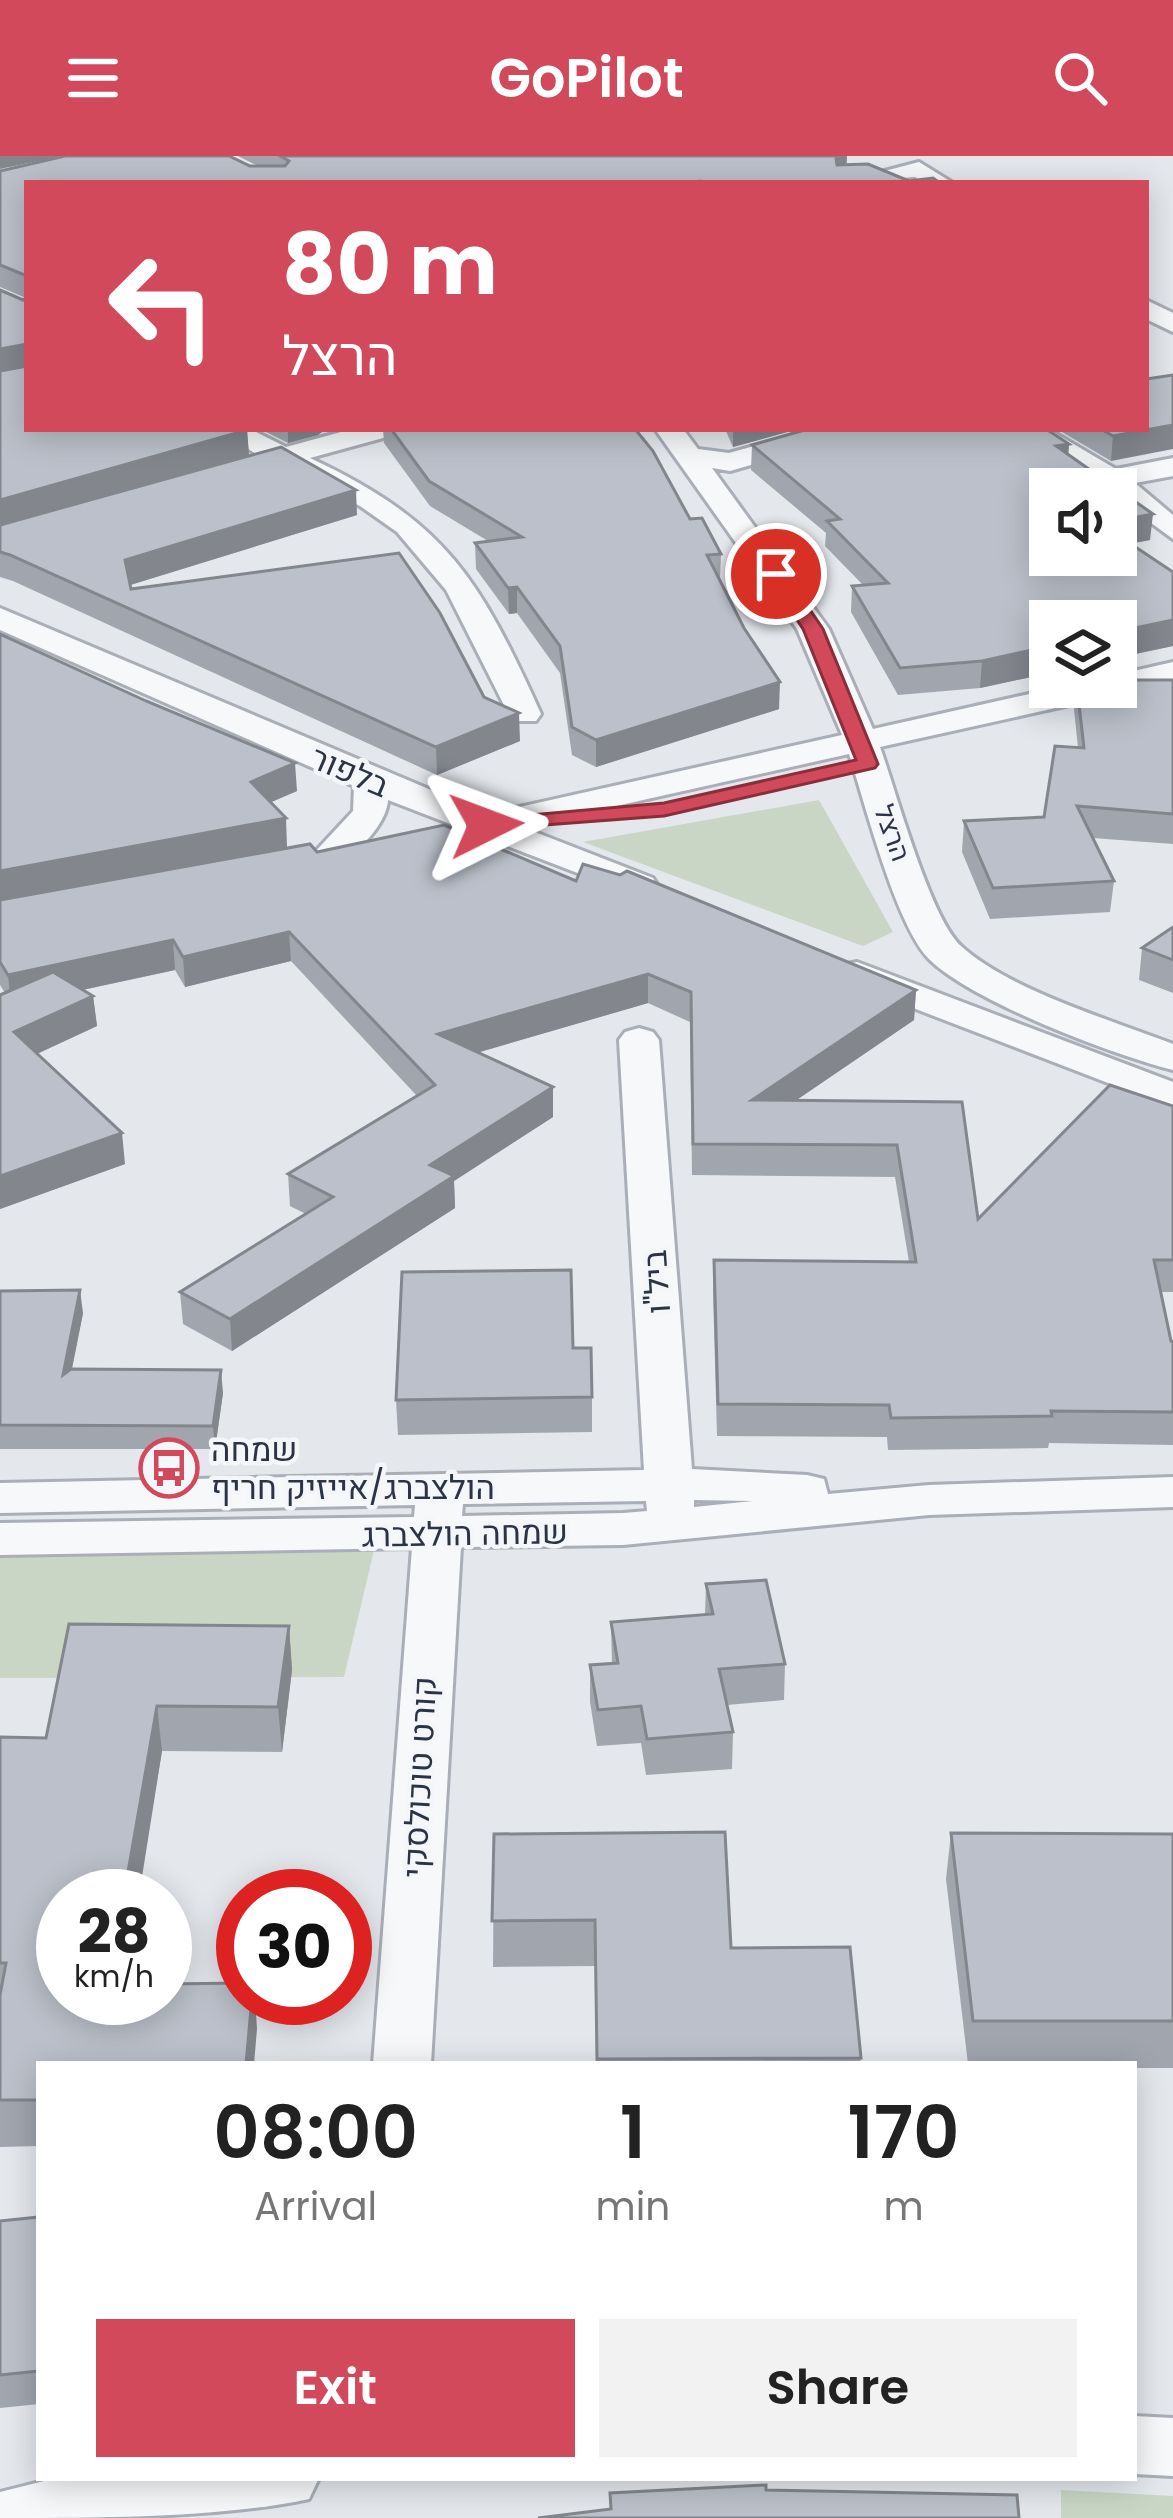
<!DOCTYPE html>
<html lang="en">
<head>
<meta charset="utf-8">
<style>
  body { margin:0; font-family:Poppins,Heebo,sans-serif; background:#f2f2f2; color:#222; height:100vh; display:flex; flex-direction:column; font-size:45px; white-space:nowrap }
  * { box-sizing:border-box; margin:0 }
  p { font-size:39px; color:#767676 }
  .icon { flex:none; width:66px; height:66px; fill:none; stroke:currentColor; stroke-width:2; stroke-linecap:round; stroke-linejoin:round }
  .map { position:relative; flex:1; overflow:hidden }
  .sheet { position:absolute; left:36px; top:1905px; width:1101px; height:420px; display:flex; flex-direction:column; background:#fff; border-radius:0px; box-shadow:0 6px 30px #0003 }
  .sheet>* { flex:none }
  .banner { position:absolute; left:24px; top:24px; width:1125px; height:252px; border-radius:0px; box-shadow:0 6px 30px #0003; background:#d1495b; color:#fff; overflow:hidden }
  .fabs { position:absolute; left:1029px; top:312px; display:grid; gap:24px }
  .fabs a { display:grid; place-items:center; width:108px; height:108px; border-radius:0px; background:#fff; box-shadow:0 6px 30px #0003; font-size:60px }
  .speed { position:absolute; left:36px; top:1713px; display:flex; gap:24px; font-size:60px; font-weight:700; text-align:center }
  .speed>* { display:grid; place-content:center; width:156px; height:156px; border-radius:50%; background:#fff; box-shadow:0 6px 30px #0003; line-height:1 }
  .speed small { font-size:30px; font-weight:400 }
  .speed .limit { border:18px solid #d22; background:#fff; color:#111 }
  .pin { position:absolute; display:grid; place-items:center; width:102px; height:102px; color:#fff; margin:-51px; border:6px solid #fff; border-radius:50%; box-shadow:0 3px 12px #0007 }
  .me { position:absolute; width:132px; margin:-66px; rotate:87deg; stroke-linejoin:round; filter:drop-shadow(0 0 9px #0008) }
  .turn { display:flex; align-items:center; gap:42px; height:252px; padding:0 60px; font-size:54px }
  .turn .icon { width:156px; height:156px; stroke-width:2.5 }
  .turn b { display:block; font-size:84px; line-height:102px }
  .eta { display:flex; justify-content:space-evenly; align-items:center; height:204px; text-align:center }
  .eta b { font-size:72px; font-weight:600; line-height:84px }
  .primary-button { display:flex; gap:24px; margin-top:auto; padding:24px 60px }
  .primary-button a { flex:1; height:138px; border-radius:0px; background:#d1495b; color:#fff; font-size:48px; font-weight:600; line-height:138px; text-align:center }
  .primary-button a+a { background:#f2f2f2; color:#222 }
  header { display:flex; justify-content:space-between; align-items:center; height:156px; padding:0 60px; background:#d1495b; color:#fff; font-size:54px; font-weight:600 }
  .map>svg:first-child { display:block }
  .green { fill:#c9d6c5 }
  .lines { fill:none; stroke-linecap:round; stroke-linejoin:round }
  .minor-casing { stroke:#a9aeb7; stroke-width:6 }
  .minor { fill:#f7f8fa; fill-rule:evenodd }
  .wall { fill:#a1a5ae }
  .shaded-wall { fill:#83868d }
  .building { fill:#bbc0ca; stroke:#83868d; stroke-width:3 }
  .route { fill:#d1495b; stroke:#882f3b; stroke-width:3 }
  .labels { text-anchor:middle; stroke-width:9; stroke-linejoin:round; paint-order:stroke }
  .far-street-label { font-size:27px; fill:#2b3445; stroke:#f4f6f9 }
  .street-label { font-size:33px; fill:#2b3445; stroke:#f4f6f9 }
  .poi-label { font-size:33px; fill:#2b3445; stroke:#f4f6f9; text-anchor:start }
</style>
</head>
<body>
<header><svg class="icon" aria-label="menu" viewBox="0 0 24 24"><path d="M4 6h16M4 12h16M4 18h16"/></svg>GoPilot<svg class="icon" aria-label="search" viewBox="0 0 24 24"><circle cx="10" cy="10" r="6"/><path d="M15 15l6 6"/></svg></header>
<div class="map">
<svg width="1173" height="2362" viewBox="0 0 1173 2362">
  <rect width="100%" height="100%" fill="#e4e7ec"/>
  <g class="green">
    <polygon points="819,644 893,776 863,790 583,686"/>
    <polygon points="375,1390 344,1521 0,1522 0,1395"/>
    <polygon points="1061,2334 1173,2340 1173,2362 1061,2362"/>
  </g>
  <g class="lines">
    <defs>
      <g id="minor">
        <polygon points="919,6 953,27 925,27 915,21 839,27"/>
        <polygon points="1146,144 1173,157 1173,176 1146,163"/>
        <path d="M215,273H250L286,291L352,273H398L394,279L310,302C447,366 480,424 541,558L536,565H512L446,434L397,376L360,350L281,310L258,311V299Z"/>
        <path d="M655,273H683L698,293L729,297L815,273H860L856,279L730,315L712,312L829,473L873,573L1060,531H1116V519L1173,506V526L880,591C896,635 930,762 961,790C1009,834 1111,864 1173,888V914C1113,899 974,846 930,804C896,771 865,647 849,598L522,671L653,722L658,730L653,738L640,741L388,644C387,668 354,703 331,709L313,698L353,655L354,630L0,474V452L488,658L842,579L797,473Z"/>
        <polygon points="1014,273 1048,273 1116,313 1173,302 1173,320 1135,327 1173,359 1173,383 1116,341 1116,333 1106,333"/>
        <polygon points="857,806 1173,926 1173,952 843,825 838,817 843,809"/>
        <path d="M639,872L653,876L659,884L692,1313L807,1319L824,1323L828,1338L929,1329L1173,1321V1351L929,1359L623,1389L461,1391L431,1908H373L412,1392L0,1399V1367L414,1361L415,1349L0,1357V1327L644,1314L619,884L625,876ZM694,1344L753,1345L694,1351ZM646,1345L647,1355L623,1357L462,1360L463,1348Z"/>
        <polygon points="1134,2260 1173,2262 1173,2320 1134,2318"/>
        <path d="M56,2322H319L309,2343C221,2362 94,2362 0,2362V2336Z"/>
      </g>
    </defs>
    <use href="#minor" class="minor-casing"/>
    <use href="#minor" class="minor"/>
  </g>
  <g class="wall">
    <polygon points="238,0 847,0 846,9 909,25 940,27 27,27 27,273 247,274 249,299 102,341 357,359 130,429 131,433 484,541 520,585 437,619 13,425 0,421 0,134 23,144 26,142 0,131 0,15 258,10"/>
    <polygon points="260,273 326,273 318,279 288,287"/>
    <polygon points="383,273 635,273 690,363 721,398 720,424 779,553 596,611 572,599 560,517 517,457 509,458 476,413 475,387 488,385 430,350 384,287"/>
    <polygon points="725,273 798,273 733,291"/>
    <polygon points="1057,273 1146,273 1111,305"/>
    <polygon points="1069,288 1068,299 1150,384 1130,388 1173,490 1116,502 1116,465 1050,465 1050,517 980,532 898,539 851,456 852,430 863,429 825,390 826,377 751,314 752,289"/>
    <polygon points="0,478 297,635 271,646 287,691 57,734 317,696 576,725 916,834 914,864 795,945 962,946 978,1063 1173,950 1173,1136 1161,1136 1171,1185 1173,1185 1173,1289 1049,1287 1048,1292 888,1294 887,1281 717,1280 713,1136 714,1104 909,1106 895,1021 692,1019 690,866 648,847 479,896 553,961 454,1025 455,1052 232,1195 183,1168 180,1136 306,1058 290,1050 288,1018 417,940 291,805 185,831 175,814 83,834 93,840 97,870 37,898 125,1008 0,1053 5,837 0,829"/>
    <polygon points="1173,524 1173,688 1093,682 1114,725 1110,756 990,763 962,696 964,665 1044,661 1078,592 1074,553 1076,531 1116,531"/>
    <polygon points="1173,771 1173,837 1139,824 1142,792"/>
    <polygon points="0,1135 83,1157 72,1213 223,1237 215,1293 0,1293"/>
    <polygon points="573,1192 592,1241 592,1276 398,1279 396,1244"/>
    <polygon points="706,1428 785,1508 784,1544 727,1549 733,1576 732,1613 646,1619 641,1587 597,1590 590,1546 590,1509 612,1508 611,1466 705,1459"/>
    <polygon points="289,1470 292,1514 282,1596 162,1595 138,1736 63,1842 257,1873 39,1908 39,1990 0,1991 0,1581 46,1582"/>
    <polygon points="951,1677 1173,1678 1173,1912 1134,1912 1134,1908 968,1908 946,1723"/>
    <polygon points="494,1678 731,1792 861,1902 860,1908 596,1908 595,1810 493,1811"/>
    <polygon points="39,2061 39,2248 0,2252 0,2065"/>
  </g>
  <g class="shaded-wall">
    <polygon points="0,0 62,0 0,13"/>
    <polygon points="847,0 846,21 835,25 836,3"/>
    <polygon points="27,188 27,212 0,218 0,193"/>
    <polygon points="1173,269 1173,293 1111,305 1113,280"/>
    <polygon points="288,273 326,273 318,279 288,287"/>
    <polygon points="733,273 798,273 733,291"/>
    <polygon points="247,274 249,299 0,370 0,344"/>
    <polygon points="1069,288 1067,313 1056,290"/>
    <polygon points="356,334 357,359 127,430 125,404"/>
    <polygon points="1153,358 1150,384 1116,390 1116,365"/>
    <polygon points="517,431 517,457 509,458 508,432"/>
    <polygon points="1173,464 1173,490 1116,502 1116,476"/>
    <polygon points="1050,490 1050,517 980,532 982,505"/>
    <polygon points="780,526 779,553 596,611 596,584"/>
    <polygon points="519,557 520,585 437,619 436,591"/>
    <polygon points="295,607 297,635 253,654 251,626"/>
    <polygon points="286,662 287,691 0,744 0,715"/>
    <polygon points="289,776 291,805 185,831 183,801"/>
    <polygon points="173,784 175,814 11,849 8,819"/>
    <polygon points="648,818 648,847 439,908 438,878"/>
    <polygon points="916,834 914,864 751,975 752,944"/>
    <polygon points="93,840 97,870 17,907 14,876"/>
    <polygon points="553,931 553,961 454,1025 455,1052 232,1195 230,1163 430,1009"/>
    <polygon points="122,977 125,1008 0,1053 0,1020"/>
    <polygon points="80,1134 83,1157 66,1242 63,1219"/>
    <polygon points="221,1214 223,1237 215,1293 213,1270"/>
    <polygon points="289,1470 292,1514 282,1596 278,1551"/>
    <polygon points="157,1550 162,1595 139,1740 131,1740 128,1716"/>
    <polygon points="252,1842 255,1842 257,1873 254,1908 246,1908"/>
  </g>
  <g class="building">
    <polygon points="65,0 229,0 250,10 285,10 289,5 280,0 845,0 836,3 837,9 868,8 909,25 933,22 940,27 703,27 700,25 692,27 27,27 27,120 0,109 0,15"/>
    <polygon points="0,134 23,144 27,141 27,188 0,193"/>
    <polygon points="27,210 27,273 247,274 0,344 0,215"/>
    <polygon points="1173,219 1173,269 1113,280 1101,273 1146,273 1146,223"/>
    <polygon points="391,273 635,273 653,295 690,363 702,362 721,398 707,399 744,472 780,526 596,584 572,571 560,490 517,431 508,432 475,387 522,381 429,325"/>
    <polygon points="808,273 1046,273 1069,288 1056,290 1153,358 1116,365 1116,333 1050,333 1050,399 1116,399 1116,378 1173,416 1173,464 1116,476 1116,465 1050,465 1050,490 982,505 900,512 852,430 888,427 827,365 840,363 752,289"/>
    <polygon points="281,291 356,334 125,404 131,433 399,397 440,457 484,541 519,557 436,591 10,399 0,396 0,369"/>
    <polygon points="0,478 146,545 295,607 251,626 286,662 0,715"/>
    <polygon points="1116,524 1173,524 1173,658 1077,650 1114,725 993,732 964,665 1044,661 1055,590 1084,592 1077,531 1116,531"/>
    <polygon points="444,669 576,725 583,708 620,719 627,715 916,834 752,944 962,946 978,1063 1110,929 1173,950 1173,1104 1154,1104 1171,1185 1173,1185 1173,1256 1051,1255 1052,1260 891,1262 889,1249 718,1248 714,1104 916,1106 897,989 693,988 691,836 648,818 438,878 553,931 430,1009 454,1020 230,1163 180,1136 333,1041 288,1018 435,929 289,776 183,801 173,784 8,819 0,806 0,744 310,688 317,696"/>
    <polygon points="1173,771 1173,804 1142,792"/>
    <polygon points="53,816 93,840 14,876 122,977 0,1020 0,839"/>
    <polygon points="571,1114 573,1192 591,1192 592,1241 396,1244 402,1116"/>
    <polygon points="80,1134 63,1219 71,1213 221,1214 213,1270 0,1269 0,1135"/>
    <polygon points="766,1424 785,1508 719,1513 733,1576 647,1583 641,1550 598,1554 590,1509 618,1507 611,1466 713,1458 706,1428"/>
    <polygon points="69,1468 289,1470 278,1551 157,1550 128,1716 136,1716 133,1740 63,1740 63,1842 165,1842 165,1828 243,1827 243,1842 252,1842 246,1908 39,1908 39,1944 0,1944 0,1839 6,1807 0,1807 0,1581 46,1582"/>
    <polygon points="725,1676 731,1792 850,1791 861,1902 597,1903 595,1764 492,1765 494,1678"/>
    <polygon points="951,1677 1173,1678 1173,1865 973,1865"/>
    <polygon points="39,2061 39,2215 0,2219 0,2065"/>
    <polygon points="766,2329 766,2334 1017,2339 1019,2362 538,2362 611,2353 610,2337"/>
  </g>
  <polygon class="route" points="770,414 783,414 823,473 878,608 875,612 664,660 478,674 475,669 486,663 664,647 856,604 803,473 767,418"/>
  <defs>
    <symbol id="bus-ring" viewBox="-11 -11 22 22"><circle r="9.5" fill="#f4f6f9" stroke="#d1495b" stroke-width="1.5"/><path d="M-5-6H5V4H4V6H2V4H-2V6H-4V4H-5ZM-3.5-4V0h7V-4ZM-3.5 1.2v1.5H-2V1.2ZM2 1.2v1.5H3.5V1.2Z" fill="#d1495b"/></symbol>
  </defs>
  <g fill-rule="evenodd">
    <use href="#bus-ring" x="136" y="1279" width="66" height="66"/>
  </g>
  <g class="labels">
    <g class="far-street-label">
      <text transform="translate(892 677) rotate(70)" y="9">הרצל</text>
    </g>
    <g class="street-label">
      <text transform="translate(350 615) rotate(23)" y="12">בלפור</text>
      <text transform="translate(656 1126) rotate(-94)" y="12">ביל"ו</text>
      <text transform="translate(465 1377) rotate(-1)" y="12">שמחה הולצברג</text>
      <text transform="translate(419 1621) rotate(-87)" y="12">קורט טוכולסקי</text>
    </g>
    <g class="poi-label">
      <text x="211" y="1305">שמחה<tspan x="211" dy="38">הולצברג/אייזיק חריף</tspan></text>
    </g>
  </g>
</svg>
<div class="fabs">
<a><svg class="icon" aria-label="sound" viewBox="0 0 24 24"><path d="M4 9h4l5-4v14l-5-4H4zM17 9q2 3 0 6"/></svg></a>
<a><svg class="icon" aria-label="layers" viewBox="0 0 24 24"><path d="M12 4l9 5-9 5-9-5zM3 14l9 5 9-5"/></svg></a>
</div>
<div class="speed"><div>28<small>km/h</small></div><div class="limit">30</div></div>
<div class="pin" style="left:776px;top:418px;background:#d93025"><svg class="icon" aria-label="arrive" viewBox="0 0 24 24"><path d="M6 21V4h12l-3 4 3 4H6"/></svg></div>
<svg class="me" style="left:486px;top:669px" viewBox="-20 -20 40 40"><path d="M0-17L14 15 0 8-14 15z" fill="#d1495b" stroke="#fff" stroke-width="4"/></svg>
<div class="banner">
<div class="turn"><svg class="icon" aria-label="left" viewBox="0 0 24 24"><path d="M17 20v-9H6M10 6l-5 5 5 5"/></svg><div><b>80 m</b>הרצל</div></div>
</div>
<section class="sheet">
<div class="eta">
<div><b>08:00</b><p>Arrival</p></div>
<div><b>1</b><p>min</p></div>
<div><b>170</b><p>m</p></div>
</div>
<div class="primary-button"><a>Exit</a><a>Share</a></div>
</section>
</div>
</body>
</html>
